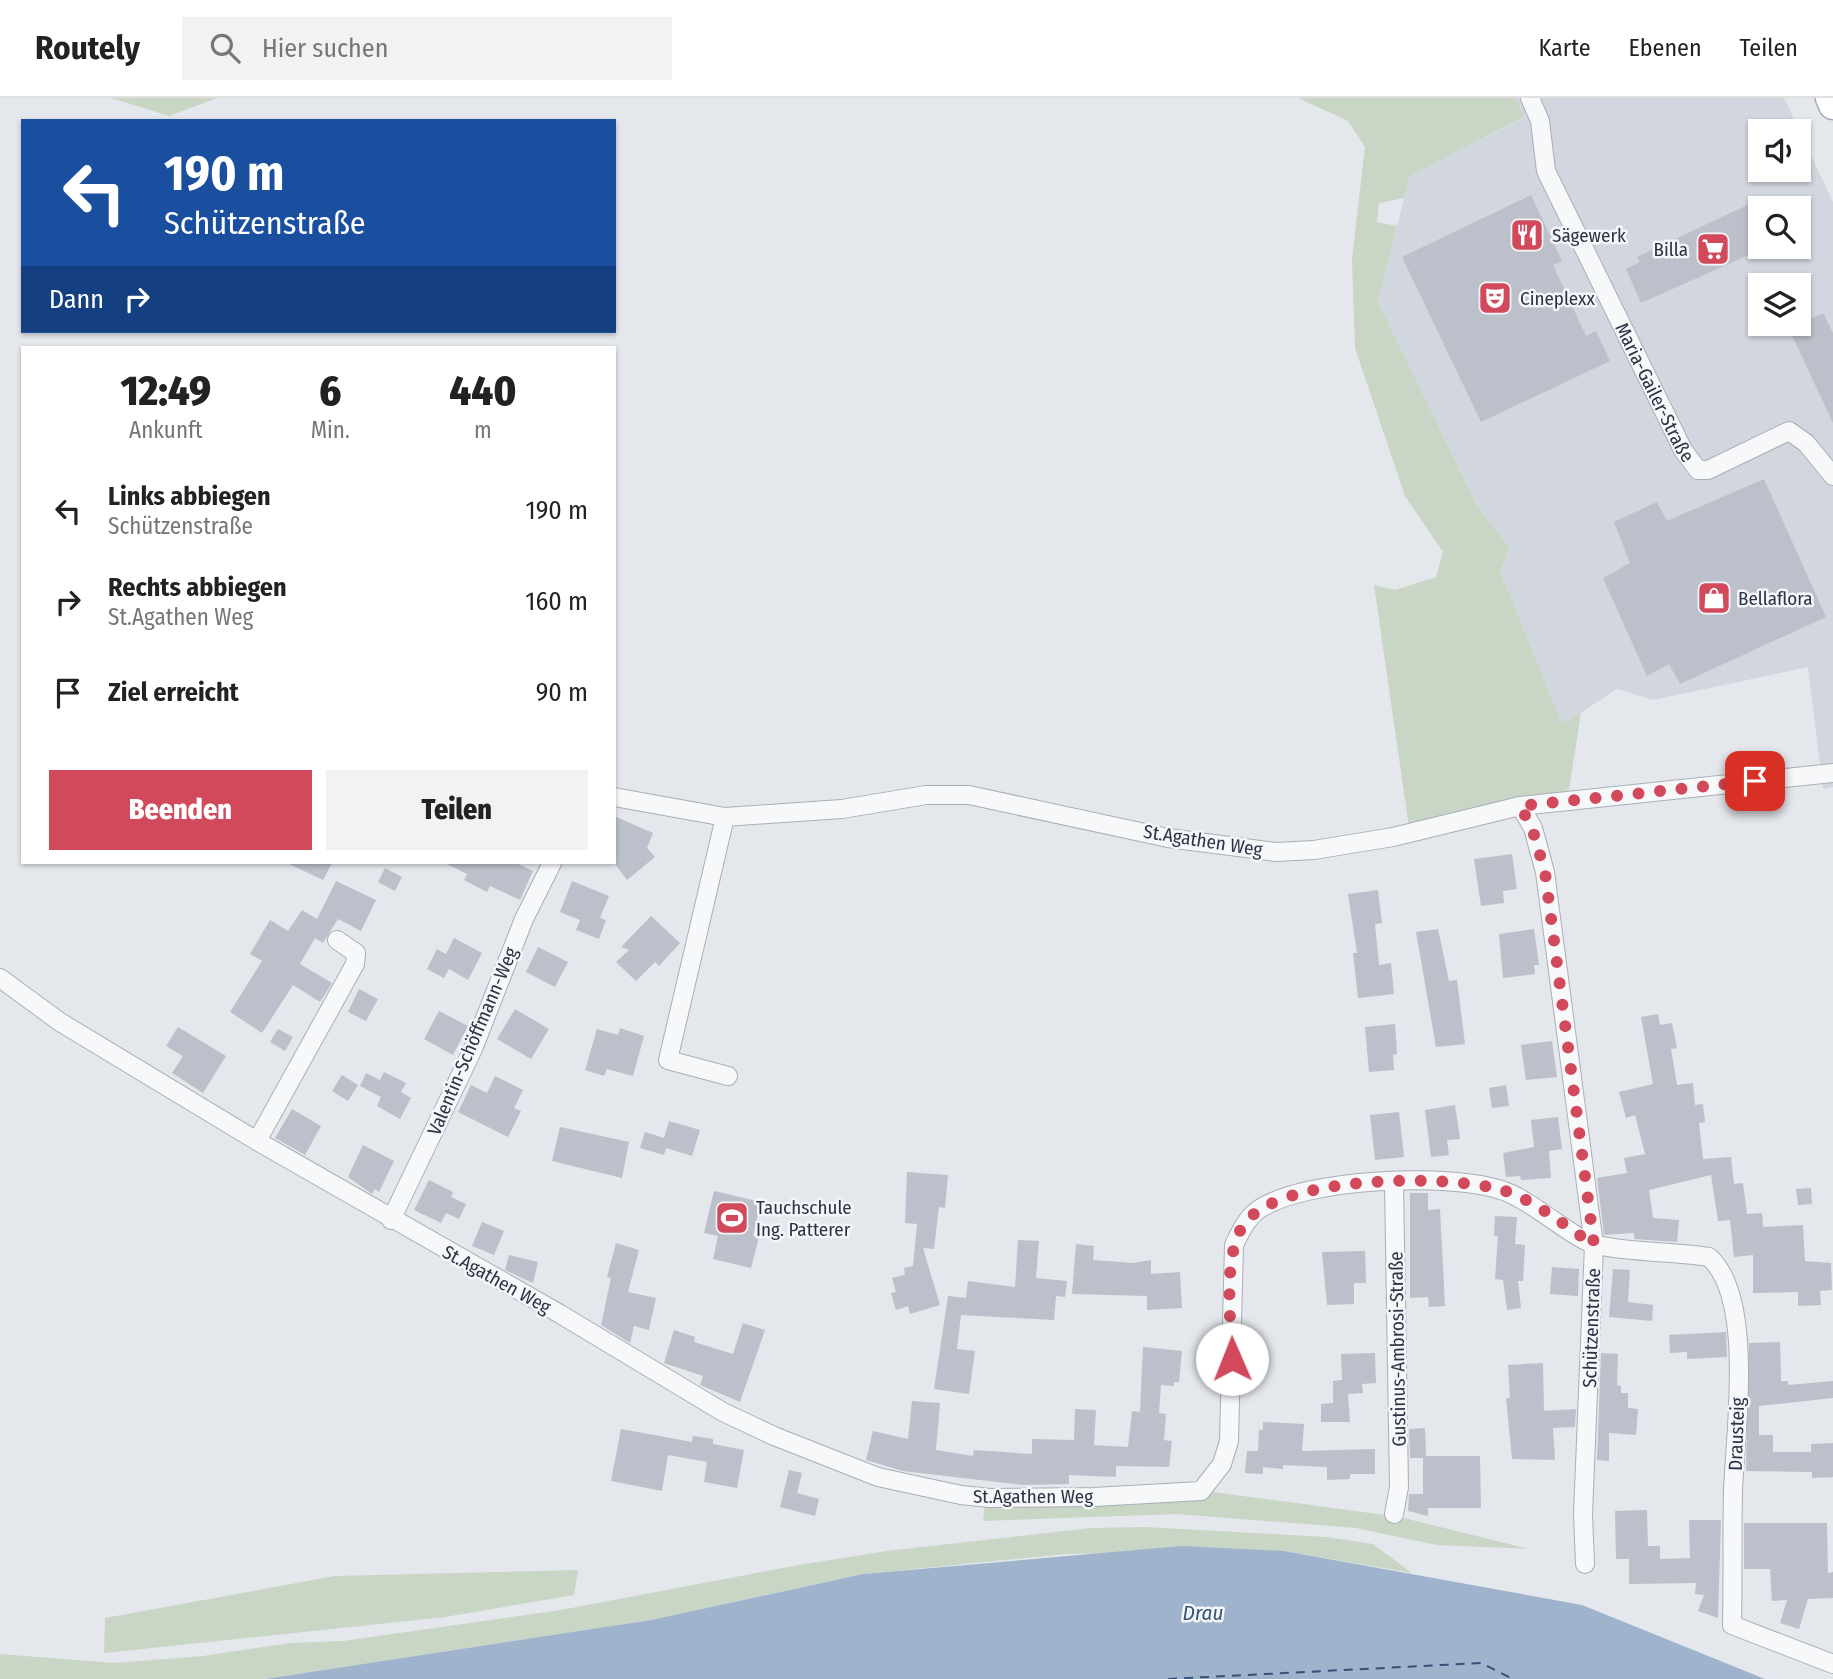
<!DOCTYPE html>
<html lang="de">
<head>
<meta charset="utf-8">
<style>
  body { margin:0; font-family:"Fira Sans Condensed",sans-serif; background:#f2f2f2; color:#222; height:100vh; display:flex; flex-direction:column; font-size:26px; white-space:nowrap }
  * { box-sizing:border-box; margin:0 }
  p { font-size:23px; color:#767676 }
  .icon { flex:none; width:38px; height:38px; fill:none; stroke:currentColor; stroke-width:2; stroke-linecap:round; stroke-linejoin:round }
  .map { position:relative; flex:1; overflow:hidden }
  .drawer { position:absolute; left:21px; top:248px; width:595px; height:518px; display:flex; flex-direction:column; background:#fff; border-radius:0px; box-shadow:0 2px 5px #0004 }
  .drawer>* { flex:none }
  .guide { position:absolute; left:21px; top:21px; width:595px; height:214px; border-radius:0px; box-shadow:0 2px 5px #0004; background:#1a4fa0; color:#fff; overflow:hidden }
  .buttons { position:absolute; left:1748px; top:21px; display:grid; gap:14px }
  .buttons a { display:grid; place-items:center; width:63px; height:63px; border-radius:0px; background:#fff; box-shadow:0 2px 5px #0004; font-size:35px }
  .pin { position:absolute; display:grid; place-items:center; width:60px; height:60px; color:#fff; margin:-30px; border-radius:14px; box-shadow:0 4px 10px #0006 }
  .me { position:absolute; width:77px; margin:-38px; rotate:359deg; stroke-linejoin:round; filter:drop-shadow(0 0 5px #0008) }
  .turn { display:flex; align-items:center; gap:24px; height:147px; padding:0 28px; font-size:32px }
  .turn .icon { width:91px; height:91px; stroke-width:2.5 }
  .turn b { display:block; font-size:49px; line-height:60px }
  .then { display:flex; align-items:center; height:66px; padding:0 28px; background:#0003; gap:14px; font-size:26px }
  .eta { display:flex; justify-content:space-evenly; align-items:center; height:119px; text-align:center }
  .eta b { font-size:42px; font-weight:800; line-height:49px }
  .action { display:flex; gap:14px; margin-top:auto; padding:14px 28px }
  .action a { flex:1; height:80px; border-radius:0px; background:#d1495b; color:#fff; font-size:28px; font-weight:800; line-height:80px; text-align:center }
  .action a+a { background:#f2f2f2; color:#222 }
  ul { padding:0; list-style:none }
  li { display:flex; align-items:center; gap:21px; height:91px; padding:0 28px }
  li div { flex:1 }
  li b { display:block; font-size:26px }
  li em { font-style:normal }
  header { display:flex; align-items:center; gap:42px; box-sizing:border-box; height:98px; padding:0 35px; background:#fff; border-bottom:2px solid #e0e0e0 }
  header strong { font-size:33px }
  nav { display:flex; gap:38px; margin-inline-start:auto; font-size:24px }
  .search { width:490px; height:63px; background:#f2f2f2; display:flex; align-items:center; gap:18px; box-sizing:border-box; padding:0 24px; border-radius:0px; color:#767676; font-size:26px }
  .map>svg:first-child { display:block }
  .built { fill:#d2d6de; fill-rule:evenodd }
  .green { fill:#c9d6c5 }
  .water { fill:#9fb4cc }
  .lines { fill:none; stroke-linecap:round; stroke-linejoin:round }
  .ferry { stroke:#34527a; stroke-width:2; stroke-dasharray:9 7; stroke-linecap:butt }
  .building { fill:#bbc0ca }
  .minor-casing { stroke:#a9aeb7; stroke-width:20 }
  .primary-casing { stroke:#a3abb8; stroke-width:31 }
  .minor { stroke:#f7f8fa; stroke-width:18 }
  .primary { stroke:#fff; stroke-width:28 }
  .route { stroke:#d1495b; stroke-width:12; stroke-dasharray:0 21.6 }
  .labels { text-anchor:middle; stroke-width:5; stroke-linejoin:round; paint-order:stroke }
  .poi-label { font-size:19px; fill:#2b3445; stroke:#f4f6f9; text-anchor:start }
  .street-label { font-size:19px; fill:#2b3445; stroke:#f4f6f9 }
  .water-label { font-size:21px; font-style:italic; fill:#34527a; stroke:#f4f6f9 }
</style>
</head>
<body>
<header>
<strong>Routely</strong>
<div class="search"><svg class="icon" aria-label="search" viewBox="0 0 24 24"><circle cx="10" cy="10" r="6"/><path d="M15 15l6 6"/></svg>Hier suchen</div>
<nav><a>Karte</a><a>Ebenen</a><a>Teilen</a></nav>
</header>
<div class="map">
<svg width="1833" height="1581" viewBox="0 0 1833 1581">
  <rect width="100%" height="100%" fill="#e4e7ec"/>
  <path class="built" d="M1515,0H1784L1833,104V689L1823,691L1808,569L1653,602L1617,591L1562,627L1500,473L1510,450L1478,410L1378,203L1410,78L1523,20ZM1760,33H1799V72H1760ZM1760,110H1799V149H1760ZM1760,187H1799V226H1760Z"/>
  <g class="green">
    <polygon points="111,0 217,0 169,18"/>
    <polygon points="1298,0 1515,0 1524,19 1410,78 1404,100 1379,105 1377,124 1397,128 1378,203 1478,410 1510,450 1500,473 1562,626 1581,614 1569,692 1409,729 1374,487 1395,492 1436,479 1443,454 1405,398 1355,250 1352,161 1365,49 1348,23"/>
    <polygon points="1213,1394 1400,1419 1529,1451 1437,1447 1356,1430 1176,1416 983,1423 985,1405 1199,1399"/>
    <polygon points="1145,1429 1327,1439 1373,1446 1412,1475 1284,1453 1067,1456 863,1476 651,1522 265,1581 0,1581 0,1556 114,1565 203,1558 290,1545 343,1543 561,1512 799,1467 887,1453 1091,1430"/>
    <polygon points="578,1472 574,1497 445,1519 104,1555 105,1520 335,1478"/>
  </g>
  <polygon class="water" points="1182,1448 1284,1453 1582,1507 1765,1581 265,1581 651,1522 863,1476"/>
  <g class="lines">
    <polyline class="ferry" points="1168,1581 1481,1565 1513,1581"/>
  </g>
  <g class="building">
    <polygon points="1531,97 1562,163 1553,167 1586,238 1596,233 1610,263 1481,324 1402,159"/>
    <polygon points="1760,101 1760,152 1641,205 1626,171 1640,164 1637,159"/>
    <polygon points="1823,215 1833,235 1833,325 1789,231"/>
    <polygon points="1764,381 1826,519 1680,586 1669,566 1647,578 1603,480 1630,465 1614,424 1657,404 1667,423"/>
    <polygon points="614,718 653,735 647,750 655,759 627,782 614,765"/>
    <polygon points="1512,756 1517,791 1503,793 1504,805 1481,808 1474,761"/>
    <polygon points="287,765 332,765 323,782"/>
    <polygon points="445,765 516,765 533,773 520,802 490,788 487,794 464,782 467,776"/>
    <polygon points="385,770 402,779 395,793 378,784"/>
    <polygon points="336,783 376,802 361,833 338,821 323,845 315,840 300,866 332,885 320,904 293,887 262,935 230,914 262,863 250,856 270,822 288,833 302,812 317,821"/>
    <polygon points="572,783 609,798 600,820 606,822 599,841 576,832 580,822 560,814"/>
    <polygon points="1378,792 1382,825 1375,826 1379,867 1391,865 1394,896 1358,900 1353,855 1357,855 1348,796"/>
    <polygon points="651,818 680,845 659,868 655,864 636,883 616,864 629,852 621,849"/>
    <polygon points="1438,831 1449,883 1457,882 1465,946 1436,949 1416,834"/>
    <polygon points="1534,831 1539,867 1534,867 1535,876 1503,880 1499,836"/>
    <polygon points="454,840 482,855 468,882 449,871 444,880 427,871 437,851 446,856"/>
    <polygon points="538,849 568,864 555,889 526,874"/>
    <polygon points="359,891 378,901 366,923 348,914"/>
    <polygon points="515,911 549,931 531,961 497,941"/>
    <polygon points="439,913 468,928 453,957 424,941"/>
    <polygon points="1658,916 1660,927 1672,925 1677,950 1671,951 1677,987 1693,985 1695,1007 1703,1006 1705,1024 1699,1025 1703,1061 1731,1059 1734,1086 1743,1085 1747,1116 1762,1115 1763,1129 1803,1127 1805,1163 1831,1165 1832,1192 1820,1193 1821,1207 1798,1208 1798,1194 1753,1195 1753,1157 1734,1159 1730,1122 1718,1123 1711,1077 1649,1092 1653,1120 1679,1122 1677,1144 1634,1141 1634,1135 1604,1137 1597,1080 1627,1075 1624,1060 1645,1056 1635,1017 1626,1020 1619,994 1653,986 1641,919"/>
    <polygon points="1395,926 1397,956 1393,957 1394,972 1369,974 1365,929"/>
    <polygon points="178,929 226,958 203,995 172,975 183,958 166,948"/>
    <polygon points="620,930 644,938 633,978 607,971 604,978 585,972 597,931 618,937"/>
    <polygon points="278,931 293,939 285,953 270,944"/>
    <polygon points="1552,943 1557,979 1526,982 1521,947"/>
    <polygon points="384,974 406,985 401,994 411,1000 400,1021 377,1008 381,999 360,988 366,975 380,982"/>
    <polygon points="342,977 358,987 348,1003 332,993"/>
    <polygon points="495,978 523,992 514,1010 521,1013 508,1039 458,1014 471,987 487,995"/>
    <polygon points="1506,987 1509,1008 1492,1010 1489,990"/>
    <polygon points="1455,1007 1460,1041 1447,1042 1449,1057 1431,1059 1425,1012"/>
    <polygon points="292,1011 321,1028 305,1057 275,1040"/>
    <polygon points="1399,1014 1404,1059 1375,1062 1370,1017"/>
    <polygon points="1558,1019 1562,1051 1549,1053 1551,1080 1521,1082 1520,1078 1506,1079 1503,1055 1534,1049 1531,1022"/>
    <polygon points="669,1023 700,1032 692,1058 666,1050 664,1057 640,1050 645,1034 664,1040"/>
    <polygon points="560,1029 629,1044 622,1080 552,1063"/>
    <polygon points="363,1047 394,1063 379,1094 375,1091 372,1096 348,1079"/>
    <polygon points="907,1074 948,1077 945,1110 939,1109 934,1151 923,1150 940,1207 910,1216 908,1208 896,1212 891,1195 896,1194 892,1180 905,1177 904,1170 913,1168 917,1126 905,1125"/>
    <polygon points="429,1082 453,1094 451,1099 466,1106 459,1121 446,1115 441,1125 414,1112"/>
    <polygon points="1811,1090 1812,1106 1798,1107 1796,1091"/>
    <polygon points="714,1093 761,1104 753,1138 759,1139 751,1170 713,1161 718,1138 704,1135"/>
    <polygon points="1410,1095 1428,1095 1428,1112 1440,1111 1445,1208 1429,1209 1428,1199 1410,1200"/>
    <polygon points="1495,1118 1517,1119 1515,1146 1525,1147 1523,1183 1518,1183 1521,1210 1507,1212 1503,1182 1495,1181 1498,1138 1494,1138"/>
    <polygon points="482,1124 504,1133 494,1157 472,1148"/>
    <polygon points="1018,1142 1039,1143 1036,1180 1067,1183 1065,1199 1056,1198 1054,1222 961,1217 957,1251 975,1253 969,1296 934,1291 948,1198 966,1200 968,1183 1015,1189"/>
    <polygon points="616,1145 639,1152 628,1194 656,1200 649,1232 634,1228 630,1245 601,1227 611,1180 607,1179"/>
    <polygon points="1076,1146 1094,1148 1093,1162 1133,1165 1151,1162 1151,1176 1180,1174 1182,1210 1147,1212 1147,1198 1072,1196"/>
    <polygon points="1365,1153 1366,1185 1354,1185 1354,1206 1327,1207 1322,1154"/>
    <polygon points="509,1157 538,1164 533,1185 505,1172"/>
    <polygon points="1552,1169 1579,1171 1578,1198 1550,1196"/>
    <polygon points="1613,1171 1630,1172 1628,1204 1653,1207 1652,1223 1609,1219"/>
    <polygon points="743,1225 765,1232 740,1304 700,1287 703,1278 664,1265 674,1232 695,1239 694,1244 733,1256"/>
    <polygon points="1726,1234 1727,1259 1687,1261 1687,1254 1670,1255 1669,1237"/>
    <polygon points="1780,1244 1781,1283 1788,1283 1788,1287 1833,1283 1833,1300 1759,1308 1759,1337 1773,1337 1773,1354 1811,1354 1811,1346 1833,1345 1833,1379 1812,1380 1812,1374 1746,1373 1749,1245"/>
    <polygon points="1143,1249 1182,1253 1179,1284 1174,1284 1174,1288 1161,1287 1159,1315 1166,1316 1164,1342 1172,1343 1169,1369 1116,1368 1116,1379 1069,1377 1069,1386 1023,1387 903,1373 866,1362 873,1333 908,1341 912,1303 940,1305 936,1352 973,1358 974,1352 1032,1356 1032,1341 1074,1342 1075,1311 1096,1312 1094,1347 1128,1349 1132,1313 1140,1314"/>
    <polygon points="1375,1255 1376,1285 1362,1286 1363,1295 1348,1296 1350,1324 1321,1324 1321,1306 1333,1305 1333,1283 1342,1282 1341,1256"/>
    <polygon points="1601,1255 1618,1256 1617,1287 1621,1288 1621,1295 1628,1295 1628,1310 1638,1311 1636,1337 1609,1335 1609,1363 1597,1362"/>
    <polygon points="1543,1265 1544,1313 1576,1311 1575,1329 1553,1330 1555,1362 1512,1361 1506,1300 1510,1300 1508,1267"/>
    <polygon points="1263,1324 1304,1326 1302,1353 1375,1351 1375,1376 1350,1376 1350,1381 1327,1382 1327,1369 1283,1367 1283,1371 1263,1369 1263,1376 1245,1375 1247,1353 1258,1353 1259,1332 1263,1332"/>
    <polygon points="1425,1330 1426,1358 1480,1358 1481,1410 1428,1410 1428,1418 1408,1413 1409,1396 1423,1396 1423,1360 1410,1360 1409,1331"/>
    <polygon points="621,1331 692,1344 693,1338 713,1341 713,1346 744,1352 737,1390 704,1384 707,1364 668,1357 662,1393 611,1383"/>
    <polygon points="789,1372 802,1375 797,1395 819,1401 815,1418 780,1409"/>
    <polygon points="1647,1412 1648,1448 1660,1448 1660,1461 1690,1460 1689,1422 1721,1422 1718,1520 1698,1513 1704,1497 1695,1496 1696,1485 1629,1486 1629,1461 1616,1461 1615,1413"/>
    <polygon points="1744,1425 1827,1425 1828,1475 1833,1474 1833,1500 1808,1501 1799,1531 1780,1525 1787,1502 1772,1503 1770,1471 1744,1471"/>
  </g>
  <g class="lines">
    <defs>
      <g id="minor">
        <path id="s1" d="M1530,0L1540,23L1546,73L1683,352L1698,372H1708L1789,333L1806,345L1833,378"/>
        <polyline points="614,699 725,719 842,711 926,697 969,697 1168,740 1276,754 1314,752 1393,739 1520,708 1833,675"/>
        <polyline points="1520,708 1533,730 1545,774 1594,1147 1583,1416 1585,1466"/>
        <polyline points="725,719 668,962 728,978"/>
        <path d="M0,880L60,924L257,1043L560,1216L723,1314L774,1338L878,1379L961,1397L989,1400L1094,1399L1201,1393L1222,1366L1229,1343L1234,1147C1241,1133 1246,1121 1258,1112C1303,1080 1453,1074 1504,1093C1533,1103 1574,1142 1597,1147C1633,1155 1672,1153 1709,1159C1755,1200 1735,1334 1733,1393C1732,1437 1733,1482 1732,1527L1833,1566"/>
        <polyline points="257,1043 355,866 356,855 337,842"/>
        <polyline points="1394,1085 1399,1389 1394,1416"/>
        <polyline points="391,1122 473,951 524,821 552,765"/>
      </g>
      <polyline id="primary" points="1830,0 1833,7"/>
    </defs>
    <use href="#minor" class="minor-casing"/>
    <use href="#primary" class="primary-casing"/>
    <use href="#minor" class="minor"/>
    <use href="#primary" class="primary"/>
  </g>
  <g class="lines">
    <path class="route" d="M1232,1261C1231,1224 1222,1154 1245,1125C1282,1077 1448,1076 1502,1092C1535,1102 1565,1128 1594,1147L1545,774L1532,730L1520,708L1755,683"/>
  </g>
  <defs>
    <symbol id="restaurant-square" viewBox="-11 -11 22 22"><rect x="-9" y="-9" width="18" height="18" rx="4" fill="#d1495b" stroke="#f4f6f9"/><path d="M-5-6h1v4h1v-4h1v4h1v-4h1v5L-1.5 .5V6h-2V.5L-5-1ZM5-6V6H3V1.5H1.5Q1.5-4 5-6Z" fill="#fff"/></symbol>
    <symbol id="supermarket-square" viewBox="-11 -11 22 22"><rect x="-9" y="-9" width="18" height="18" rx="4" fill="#d1495b" stroke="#f4f6f9"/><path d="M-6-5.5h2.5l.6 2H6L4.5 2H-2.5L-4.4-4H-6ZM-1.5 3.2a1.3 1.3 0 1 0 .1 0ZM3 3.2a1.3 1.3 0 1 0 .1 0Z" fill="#fff"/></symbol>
    <symbol id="theatre-square" viewBox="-11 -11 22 22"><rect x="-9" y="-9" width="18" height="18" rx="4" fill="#d1495b" stroke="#f4f6f9"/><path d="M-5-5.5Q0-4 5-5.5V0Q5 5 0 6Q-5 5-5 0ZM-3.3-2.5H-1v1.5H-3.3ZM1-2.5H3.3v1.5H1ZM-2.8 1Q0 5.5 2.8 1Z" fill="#fff"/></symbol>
    <symbol id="shop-square" viewBox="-11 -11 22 22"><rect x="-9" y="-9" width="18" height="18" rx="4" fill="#d1495b" stroke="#f4f6f9"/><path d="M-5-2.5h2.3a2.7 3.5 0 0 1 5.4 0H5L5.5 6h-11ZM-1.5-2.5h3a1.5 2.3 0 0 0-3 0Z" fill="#fff"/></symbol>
    <symbol id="stadium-square" viewBox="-11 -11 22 22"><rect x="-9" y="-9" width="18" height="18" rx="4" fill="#d1495b" stroke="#f4f6f9"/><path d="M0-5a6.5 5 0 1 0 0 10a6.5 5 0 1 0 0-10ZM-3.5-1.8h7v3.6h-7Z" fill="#fff"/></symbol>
  </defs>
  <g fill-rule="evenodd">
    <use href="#restaurant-square" x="1508" y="118" width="38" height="38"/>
    <use href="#supermarket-square" x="1694" y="132" width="38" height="38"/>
    <use href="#theatre-square" x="1476" y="181" width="38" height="38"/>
    <use href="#shop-square" x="1695" y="481" width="38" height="38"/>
    <use href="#stadium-square" x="713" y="1101" width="38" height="38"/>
  </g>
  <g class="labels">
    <g class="poi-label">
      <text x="1552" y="144">Sägewerk</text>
      <text x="1688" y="158" text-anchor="end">Billa</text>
      <text x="1520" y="207">Cineplexx</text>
      <text x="1738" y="507">Bellaflora</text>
      <text x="756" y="1116">Tauchschule<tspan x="756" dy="22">Ing. Patterer</tspan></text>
    </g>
    <g class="street-label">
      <text dy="7" stroke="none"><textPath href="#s1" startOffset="322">Maria-Gailer-Straße</textPath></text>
      <text transform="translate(1203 742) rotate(9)" y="7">St.Agathen Weg</text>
      <text transform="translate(472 943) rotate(-67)" y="7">Valentin-Schöffmann-Weg</text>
      <text transform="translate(497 1181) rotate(29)" y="7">St.Agathen Weg</text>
      <text transform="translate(1591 1230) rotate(-88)" y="7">Schützenstraße</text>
      <text transform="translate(1397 1251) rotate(-91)" y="7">Gustinus-Ambrosi-Straße</text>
      <text transform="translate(1736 1336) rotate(-88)" y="7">Drausteig</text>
      <text x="1033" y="1405">St.Agathen Weg</text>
    </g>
    <g class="water-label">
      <text x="1203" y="1522">Drau</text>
    </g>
  </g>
</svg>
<div class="buttons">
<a><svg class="icon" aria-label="sound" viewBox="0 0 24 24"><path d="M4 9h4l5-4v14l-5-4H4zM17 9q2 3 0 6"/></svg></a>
<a><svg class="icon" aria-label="search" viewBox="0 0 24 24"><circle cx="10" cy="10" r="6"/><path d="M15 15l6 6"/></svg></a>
<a><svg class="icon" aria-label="layers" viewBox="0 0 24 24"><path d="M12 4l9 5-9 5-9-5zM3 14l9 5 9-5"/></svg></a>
</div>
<div class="pin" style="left:1755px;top:683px;background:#d93025"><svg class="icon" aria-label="arrive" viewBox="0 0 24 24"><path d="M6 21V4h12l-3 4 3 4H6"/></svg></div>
<svg class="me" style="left:1232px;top:1261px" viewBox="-20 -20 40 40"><circle r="19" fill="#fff"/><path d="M0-13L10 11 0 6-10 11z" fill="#d1495b"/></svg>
<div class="guide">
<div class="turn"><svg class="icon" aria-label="left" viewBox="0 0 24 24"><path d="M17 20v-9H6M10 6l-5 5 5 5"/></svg><div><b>190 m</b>Schützenstraße</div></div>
<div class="then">Dann<svg class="icon" aria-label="right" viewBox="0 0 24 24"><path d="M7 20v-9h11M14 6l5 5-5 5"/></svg></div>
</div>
<section class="drawer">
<div class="eta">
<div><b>12:49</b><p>Ankunft</p></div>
<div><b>6</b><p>Min.</p></div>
<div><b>440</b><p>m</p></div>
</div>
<ul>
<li><svg class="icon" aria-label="left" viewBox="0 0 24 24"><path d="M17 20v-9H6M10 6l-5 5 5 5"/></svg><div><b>Links abbiegen</b><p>Schützenstraße</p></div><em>190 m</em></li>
<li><svg class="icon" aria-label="right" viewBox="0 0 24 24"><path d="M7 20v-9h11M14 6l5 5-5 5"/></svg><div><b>Rechts abbiegen</b><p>St.Agathen Weg</p></div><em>160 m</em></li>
<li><svg class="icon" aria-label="arrive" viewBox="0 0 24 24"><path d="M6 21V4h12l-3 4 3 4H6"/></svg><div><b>Ziel erreicht</b></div><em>90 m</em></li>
</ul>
<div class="action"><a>Beenden</a><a>Teilen</a></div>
</section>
</div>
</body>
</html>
